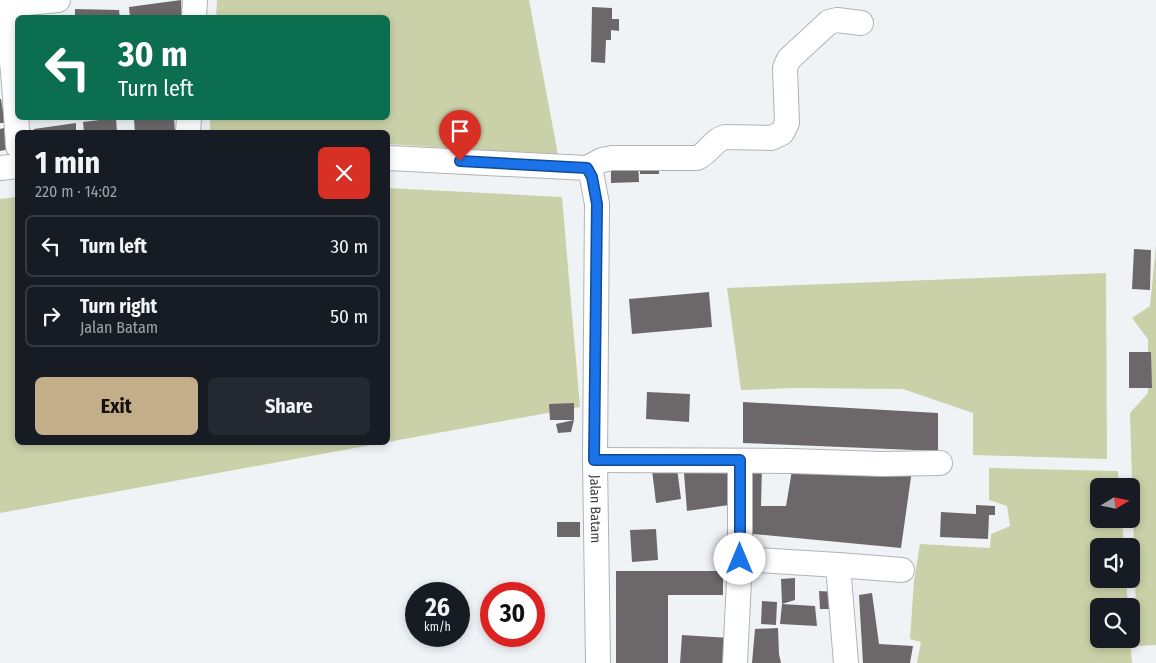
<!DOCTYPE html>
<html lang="en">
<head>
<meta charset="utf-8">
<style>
  body { margin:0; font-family:"Fira Sans Condensed",sans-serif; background:#242831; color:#f1f3f6; height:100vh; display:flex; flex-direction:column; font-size:19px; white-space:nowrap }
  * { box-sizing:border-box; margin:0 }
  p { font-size:16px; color:#9ea1a6 }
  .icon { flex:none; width:28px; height:28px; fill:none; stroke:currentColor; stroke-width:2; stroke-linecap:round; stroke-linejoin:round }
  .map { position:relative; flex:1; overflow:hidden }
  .side { position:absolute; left:15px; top:130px; width:375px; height:315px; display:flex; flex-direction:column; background:#171b24; border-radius:8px; box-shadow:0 2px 8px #0003 }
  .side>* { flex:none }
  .banner { position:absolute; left:15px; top:15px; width:375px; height:105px; border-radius:8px; box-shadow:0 2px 8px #0003; background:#0b6e4f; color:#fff; overflow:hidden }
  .needle { width:32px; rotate:80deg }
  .tools { position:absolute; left:1090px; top:478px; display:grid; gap:10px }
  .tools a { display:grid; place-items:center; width:50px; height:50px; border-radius:8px; background:#171b24; box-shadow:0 2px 8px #0003; font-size:25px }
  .speed { position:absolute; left:405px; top:582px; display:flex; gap:10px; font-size:25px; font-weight:700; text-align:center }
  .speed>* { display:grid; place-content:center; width:65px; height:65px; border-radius:50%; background:#171b24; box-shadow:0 2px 8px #0003; line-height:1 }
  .speed small { font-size:12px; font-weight:400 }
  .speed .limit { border:8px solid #d22; background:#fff; color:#111 }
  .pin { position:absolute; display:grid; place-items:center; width:42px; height:42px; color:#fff; margin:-51px -21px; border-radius:50% 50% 50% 0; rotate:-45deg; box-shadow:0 0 5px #0007 }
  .pin .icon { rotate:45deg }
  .me { position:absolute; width:55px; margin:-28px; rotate:0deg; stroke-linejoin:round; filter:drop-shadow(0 0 4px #0008) }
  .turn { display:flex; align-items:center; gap:18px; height:105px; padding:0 20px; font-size:22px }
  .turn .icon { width:65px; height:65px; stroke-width:2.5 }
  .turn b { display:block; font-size:35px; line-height:42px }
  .round { display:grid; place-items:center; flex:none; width:52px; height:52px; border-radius:8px; background:#242831 }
  .head { display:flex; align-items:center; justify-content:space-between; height:85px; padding:0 20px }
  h1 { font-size:30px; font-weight:700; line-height:38px }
  .button { display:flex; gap:10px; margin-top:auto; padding:10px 20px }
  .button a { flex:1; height:58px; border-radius:8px; background:#c4ae8a; color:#111; font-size:20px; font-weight:700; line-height:58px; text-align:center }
  .button a+a { background:#242831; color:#f1f3f6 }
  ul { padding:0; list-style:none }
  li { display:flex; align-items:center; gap:15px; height:62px; margin:0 10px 8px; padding:0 10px; border:2px solid #363941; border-radius:8px }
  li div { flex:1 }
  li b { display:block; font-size:19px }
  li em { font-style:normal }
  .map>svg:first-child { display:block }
  .green { fill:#cad0a7 }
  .building { fill:#6c686a }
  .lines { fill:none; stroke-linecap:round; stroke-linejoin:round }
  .minor-casing { stroke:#b0b3b6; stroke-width:26 }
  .minor { stroke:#fff; stroke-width:24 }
  .route-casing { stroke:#114b97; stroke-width:12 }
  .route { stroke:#1a73e8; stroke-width:9 }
  .labels { text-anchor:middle; stroke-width:5; stroke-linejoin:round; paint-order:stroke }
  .street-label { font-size:14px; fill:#3a3c3d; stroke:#fff }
</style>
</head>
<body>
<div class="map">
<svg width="1156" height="663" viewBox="0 0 1156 663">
  <rect width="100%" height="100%" fill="#f0f3f6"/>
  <g class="green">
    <polygon points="217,0 529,0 558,155 388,144 388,132 210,132 210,118 388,118 388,18 216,17"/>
    <polygon points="388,188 562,197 580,407 388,442"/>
    <polygon points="17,197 18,442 387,442 0,513 0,199"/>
    <polygon points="1156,245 1156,645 1137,646 1130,413 1148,393 1148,339 1132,318 1150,306"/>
    <polygon points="1106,273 1107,459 973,455 973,413 903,389 794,388 741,390 727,288"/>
    <polygon points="989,468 1118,471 1119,486 1099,486 1099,519 1122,519 1124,546 1099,546 1099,579 1126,579 1128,606 1099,606 1099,639 1130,639 1132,663 917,663 921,642 910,639 914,581 920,544 990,548 991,534 1010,526 1007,506 989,500"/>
  </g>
  <g class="building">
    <polygon points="181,0 182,18 130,18 129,7"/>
    <polygon points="592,7 612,8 612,19 619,19 619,31 611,30 611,40 606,40 605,63 591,62"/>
    <polygon points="75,9 119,10 120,18 75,18"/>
    <polygon points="0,99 1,99 5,123 0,123"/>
    <polygon points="116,118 117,132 84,132 83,122"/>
    <polygon points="161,118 174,118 175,132 135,132 134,120"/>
    <polygon points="76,123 76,132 34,132 34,129"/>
    <polygon points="8,127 10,149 0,151 0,129"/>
    <rect x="640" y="159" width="19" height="15"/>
    <polygon points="638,160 639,182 611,183 611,161"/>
    <polygon points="1134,249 1151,250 1150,290 1132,289"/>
    <polygon points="709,292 712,327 632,334 629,299"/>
    <polygon points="1129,352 1151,352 1152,388 1129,388"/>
    <polygon points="647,392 690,394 689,422 646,419"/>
    <polygon points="743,402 938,413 938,451 743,443"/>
    <polygon points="574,403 574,420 571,432 558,433 556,424 574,420 550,420 549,404"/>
    <polygon points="727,463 729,505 687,511 684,473 712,473 711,464"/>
    <polygon points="748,465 762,466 761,506 786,506 792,470 912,470 901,548 753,534"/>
    <polygon points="677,468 681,499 656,503 652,470"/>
    <polygon points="976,505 995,506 995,515 989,515 988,539 940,537 941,512 976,514"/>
    <rect x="557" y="522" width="23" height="15"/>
    <polygon points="656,529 658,560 632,562 630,530"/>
    <polygon points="616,571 723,571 723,595 668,595 668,663 616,663"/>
    <polygon points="795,578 795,600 782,604 815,606 817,626 780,624 782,604 781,579"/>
    <polygon points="819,591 836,592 836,609 820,609"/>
    <polygon points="872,593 879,644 913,646 910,663 863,663 859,595"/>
    <polygon points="762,601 777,602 776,625 761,624"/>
    <polygon points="778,628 779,654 781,663 752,663 755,629"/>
    <polygon points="682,635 730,638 729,663 680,663"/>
  </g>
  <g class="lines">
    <defs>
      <g id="minor">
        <polyline points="6,0 14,83 18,146"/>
        <polyline points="6,5 58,0"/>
        <polyline points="194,18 195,0"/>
        <polyline points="188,132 189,118"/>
        <path id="s1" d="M388,158L587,168L592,177L597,204L595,460L598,663"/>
        <polyline points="0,168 18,166"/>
        <path d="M587,168L602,160L612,158H697C709,153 713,140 725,137L771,138L782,133L787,123L785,68L787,63L789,59L829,22L837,20L861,23"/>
        <polyline points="595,460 791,461 881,464 940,463"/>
        <polyline points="740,559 838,565 846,663"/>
        <polyline points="838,565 902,570"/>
        <polyline points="735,663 740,559 740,461"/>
      </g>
    </defs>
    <use href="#minor" class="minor-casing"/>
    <use href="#minor" class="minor"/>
  </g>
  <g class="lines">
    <defs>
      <polyline id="route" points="460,161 587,168 592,177 597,204 594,460 740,460 740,559"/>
    </defs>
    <use href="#route" class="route-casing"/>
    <use href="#route" class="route"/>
  </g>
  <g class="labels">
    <g class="street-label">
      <text dy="5" stroke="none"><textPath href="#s1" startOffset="542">Jalan Batam</textPath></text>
    </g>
  </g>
</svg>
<div class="tools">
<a><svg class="needle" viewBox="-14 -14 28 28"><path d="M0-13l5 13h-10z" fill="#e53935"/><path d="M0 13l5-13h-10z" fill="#9ea1a6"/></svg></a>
<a><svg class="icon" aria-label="sound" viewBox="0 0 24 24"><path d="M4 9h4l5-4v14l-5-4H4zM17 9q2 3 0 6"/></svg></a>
<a><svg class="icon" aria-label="search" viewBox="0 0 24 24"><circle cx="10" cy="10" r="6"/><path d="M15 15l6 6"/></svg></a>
</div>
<div class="speed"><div>26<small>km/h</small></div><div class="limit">30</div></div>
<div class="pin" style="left:460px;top:161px;background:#d93025"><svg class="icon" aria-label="arrive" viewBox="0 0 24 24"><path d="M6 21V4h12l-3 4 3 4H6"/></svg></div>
<svg class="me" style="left:740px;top:559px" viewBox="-20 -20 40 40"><circle r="19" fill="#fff"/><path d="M0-13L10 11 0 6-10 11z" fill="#1a73e8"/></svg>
<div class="banner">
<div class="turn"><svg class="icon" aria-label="left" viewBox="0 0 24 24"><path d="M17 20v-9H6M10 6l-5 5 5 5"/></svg><div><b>30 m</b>Turn left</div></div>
</div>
<section class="side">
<div class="head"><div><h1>1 min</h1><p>220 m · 14:02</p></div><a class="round" style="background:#d93025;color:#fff"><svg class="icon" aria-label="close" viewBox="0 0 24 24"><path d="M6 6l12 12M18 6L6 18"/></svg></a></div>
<ul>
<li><svg class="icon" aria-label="left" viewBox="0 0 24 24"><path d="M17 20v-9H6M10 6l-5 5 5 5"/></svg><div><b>Turn left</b></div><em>30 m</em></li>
<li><svg class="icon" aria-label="right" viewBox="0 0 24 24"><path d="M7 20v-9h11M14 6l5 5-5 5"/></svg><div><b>Turn right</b><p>Jalan Batam</p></div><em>50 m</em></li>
</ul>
<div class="button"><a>Exit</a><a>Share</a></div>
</section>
</div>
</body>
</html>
